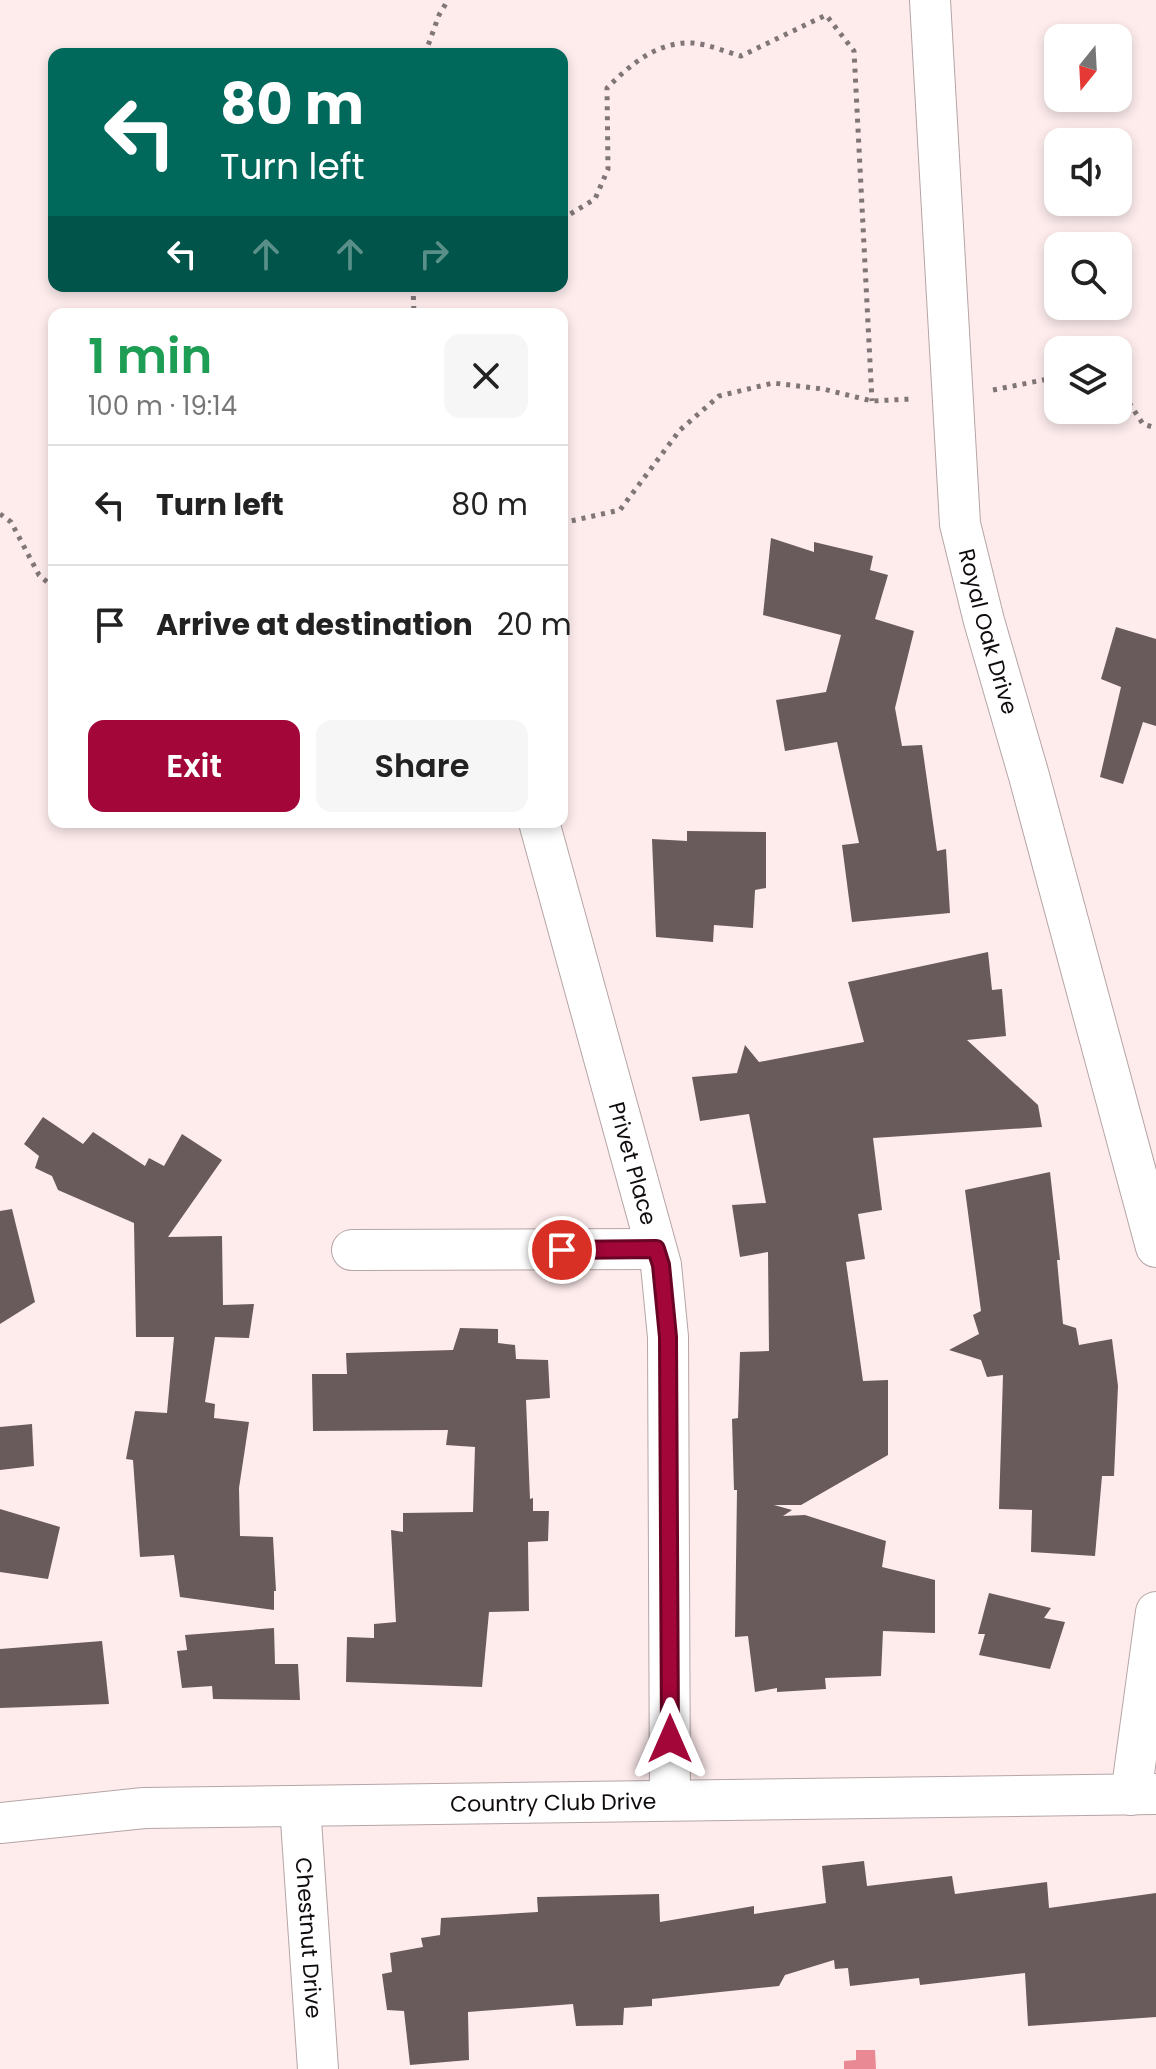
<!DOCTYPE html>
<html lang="en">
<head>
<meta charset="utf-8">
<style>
  body { margin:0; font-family:Poppins,sans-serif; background:#f6f6f6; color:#222; height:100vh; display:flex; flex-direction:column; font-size:30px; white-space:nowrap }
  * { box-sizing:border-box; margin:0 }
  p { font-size:26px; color:#767676 }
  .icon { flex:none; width:44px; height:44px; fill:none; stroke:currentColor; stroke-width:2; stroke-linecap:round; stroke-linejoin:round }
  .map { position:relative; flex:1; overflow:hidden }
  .side { position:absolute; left:48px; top:308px; width:520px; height:520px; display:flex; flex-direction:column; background:#fff; border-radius:16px; box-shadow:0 4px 12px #0003 }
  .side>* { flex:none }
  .hud { position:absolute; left:48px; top:48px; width:520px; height:244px; border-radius:16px; box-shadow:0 4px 12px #0003; background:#00695c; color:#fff; overflow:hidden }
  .needle { width:52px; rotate:198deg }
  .buttons { position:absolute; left:1044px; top:24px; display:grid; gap:16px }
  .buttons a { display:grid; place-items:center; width:88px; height:88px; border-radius:16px; background:#fff; box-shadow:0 4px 12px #0003; font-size:40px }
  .pin { position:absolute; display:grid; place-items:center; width:68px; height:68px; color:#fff; margin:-34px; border:4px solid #fff; border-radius:50%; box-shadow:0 2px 8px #0007 }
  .me { position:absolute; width:88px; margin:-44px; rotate:0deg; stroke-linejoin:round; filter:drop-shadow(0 0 6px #0008) }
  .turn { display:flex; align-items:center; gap:28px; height:168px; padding:0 40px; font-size:36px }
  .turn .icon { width:104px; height:104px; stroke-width:2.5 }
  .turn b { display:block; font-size:56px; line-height:68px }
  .lanes { display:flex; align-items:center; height:76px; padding:0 40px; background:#0003; justify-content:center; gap:40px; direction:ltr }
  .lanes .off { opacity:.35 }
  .round { display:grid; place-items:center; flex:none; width:84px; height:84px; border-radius:16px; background:#f6f6f6 }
  .head { display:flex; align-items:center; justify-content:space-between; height:136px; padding:0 40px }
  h1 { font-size:48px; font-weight:600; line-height:60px; color:#1e9e55 }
  .button { display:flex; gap:16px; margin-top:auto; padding:16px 40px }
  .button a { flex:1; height:92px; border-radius:16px; background:#a30638; color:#fff; font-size:32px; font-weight:600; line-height:92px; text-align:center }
  .button a+a { background:#f6f6f6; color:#222 }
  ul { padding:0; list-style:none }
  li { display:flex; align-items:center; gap:24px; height:120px; padding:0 40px; border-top:2px solid #e0e0e0 }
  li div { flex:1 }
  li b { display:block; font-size:30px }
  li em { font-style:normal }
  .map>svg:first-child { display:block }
  .water { fill:#e98993 }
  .building { fill:#695a5b }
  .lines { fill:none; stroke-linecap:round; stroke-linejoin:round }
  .minor-casing { stroke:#b6a5a6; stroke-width:42 }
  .path { stroke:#817677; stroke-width:5; stroke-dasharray:4 6; stroke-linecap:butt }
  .minor { stroke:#fff; stroke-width:40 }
  .route-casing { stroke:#6a0424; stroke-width:20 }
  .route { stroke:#a30638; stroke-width:14 }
  .labels { text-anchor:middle; stroke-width:8; stroke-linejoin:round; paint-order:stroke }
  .street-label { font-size:22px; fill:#110c0c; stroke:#fff }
</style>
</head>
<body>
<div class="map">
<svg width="1156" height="2069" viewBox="0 0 1156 2069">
  <rect width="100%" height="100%" fill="#feeced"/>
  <polygon class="water" points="856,2050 875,2050 876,2069 844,2069 844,2061 856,2060"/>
  <g class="building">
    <polygon points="771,538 814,552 814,542 873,556 870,570 888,575 875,619 914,631 895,708 902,746 922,745 937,851 946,849 950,913 852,922 842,845 859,843 837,742 785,751 776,700 826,692 841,635 763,615"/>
    <polygon points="1116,627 1156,639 1156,726 1143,722 1123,784 1100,777 1121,687 1101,679"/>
    <polygon points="687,831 766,832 766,888 755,890 753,928 714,925 713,942 656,937 652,839 687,841"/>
    <polygon points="988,952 992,990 1002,989 1006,1036 967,1040 1038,1105 1042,1127 873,1138 882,1210 858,1214 865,1259 846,1262 863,1381 888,1380 888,1455 801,1505 774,1505 792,1510 783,1516 805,1515 886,1541 882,1567 935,1580 935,1633 883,1631 881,1676 825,1678 826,1689 777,1692 777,1688 755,1692 748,1636 735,1637 737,1490 734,1490 732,1419 738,1418 740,1352 769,1351 768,1252 740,1257 732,1205 766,1203 749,1114 700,1121 692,1077 737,1073 745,1045 759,1062 864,1042 848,982"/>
    <polygon points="43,1117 83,1144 93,1132 145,1166 149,1158 164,1166 182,1134 222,1160 168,1237 222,1236 223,1305 254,1304 249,1338 215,1337 205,1402 215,1404 214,1418 249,1422 239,1488 240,1536 273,1537 276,1591 274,1591 274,1610 180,1597 174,1555 140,1557 133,1460 126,1459 135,1411 167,1413 174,1337 136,1337 134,1223 58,1190 52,1176 35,1168 39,1156 24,1144"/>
    <polygon points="1050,1172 1060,1260 1057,1260 1063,1324 1076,1328 1079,1345 1112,1339 1118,1386 1114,1476 1102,1476 1095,1556 1031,1552 1032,1510 999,1509 1003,1375 987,1377 981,1360 949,1350 979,1334 973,1315 981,1311 965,1190"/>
    <polygon points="12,1209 35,1302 0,1324 0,1211"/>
    <polygon points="460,1328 498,1329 498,1343 515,1345 516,1359 548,1360 550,1398 526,1400 530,1499 533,1498 533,1511 549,1511 548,1541 528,1542 529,1611 489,1612 482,1687 346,1682 347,1637 374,1638 374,1624 396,1622 391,1530 403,1532 403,1513 473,1512 475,1447 446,1445 448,1430 313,1431 312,1374 347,1374 346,1353 453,1350"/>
    <polygon points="32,1424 34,1466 0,1470 0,1427"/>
    <polygon points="0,1509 60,1527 48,1579 0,1572"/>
    <polygon points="989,1593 1051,1608 1044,1618 1065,1622 1050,1669 979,1655 985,1634 978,1634"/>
    <polygon points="274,1628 275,1664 298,1664 300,1700 213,1699 212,1686 182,1688 177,1651 187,1650 185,1635"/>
    <polygon points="102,1641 109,1704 0,1708 0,1649"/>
    <polygon points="864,1861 867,1886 952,1876 955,1894 1047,1882 1049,1908 1156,1893 1156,2017 1028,2026 1025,1973 920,1985 919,1978 850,1986 848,1968 835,1969 834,1960 785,1975 779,1986 652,1999 652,2006 624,2008 623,2025 576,2026 573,2004 468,2012 469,2060 410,2065 404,2011 387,2010 382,1974 392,1972 390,1953 423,1947 421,1938 440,1935 441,1918 538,1912 537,1897 659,1894 660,1922 754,1906 754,1914 826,1903 822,1866"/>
  </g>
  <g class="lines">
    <defs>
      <g id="minor">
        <path id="s1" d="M930,0L960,524L984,621L1029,776L1156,1247"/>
        <path id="s2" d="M539,822L661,1265L668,1337L670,1800"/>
        <polyline points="352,1250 656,1249"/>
        <polyline points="1131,1795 1156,1612"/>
        <path id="s3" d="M300,1806L318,2069"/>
        <path id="s4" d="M0,1823L144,1808L1156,1794"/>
      </g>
    </defs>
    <use href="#minor" class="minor-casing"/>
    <g class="path">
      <polyline points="425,54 439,15 448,0"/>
      <path d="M562,219L595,199L608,169L607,88C630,65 657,41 693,43C708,44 726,52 741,56L826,15L854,51L872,401"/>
      <polyline points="413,286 414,314"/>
      <polyline points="1118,386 1143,424 1156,428"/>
      <polyline points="993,390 1058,377"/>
      <polyline points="0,514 11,522 39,575 54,588"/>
      <polyline points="562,523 620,510 680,430 719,396 773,383 823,389 872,401 911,399"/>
    </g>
    <use href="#minor" class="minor"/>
  </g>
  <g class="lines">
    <defs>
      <polyline id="route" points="562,1250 656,1249 661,1265 668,1337 670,1739"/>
    </defs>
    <use href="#route" class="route-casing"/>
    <use href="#route" class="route"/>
  </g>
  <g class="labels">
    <g class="street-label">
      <text dy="8" stroke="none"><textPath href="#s1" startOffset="636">Royal Oak Drive</textPath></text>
      <text dy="8" stroke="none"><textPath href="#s2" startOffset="354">Privet Place</textPath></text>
      <text dy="8" stroke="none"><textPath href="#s4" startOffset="554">Country Club Drive</textPath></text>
      <text dy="8" stroke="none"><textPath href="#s3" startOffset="132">Chestnut Drive</textPath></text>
    </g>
  </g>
</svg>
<div class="buttons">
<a><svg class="needle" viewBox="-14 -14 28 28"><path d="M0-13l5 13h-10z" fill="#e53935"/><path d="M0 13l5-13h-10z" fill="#767676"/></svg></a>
<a><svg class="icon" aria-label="sound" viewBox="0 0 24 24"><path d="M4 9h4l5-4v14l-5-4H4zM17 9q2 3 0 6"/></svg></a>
<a><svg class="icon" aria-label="search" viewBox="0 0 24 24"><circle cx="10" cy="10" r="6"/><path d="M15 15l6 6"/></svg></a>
<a><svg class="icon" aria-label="layers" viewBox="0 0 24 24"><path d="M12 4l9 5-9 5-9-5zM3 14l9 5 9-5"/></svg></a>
</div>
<div class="pin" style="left:562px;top:1250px;background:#d93025"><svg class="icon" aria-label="arrive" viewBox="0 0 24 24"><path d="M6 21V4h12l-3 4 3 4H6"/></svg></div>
<svg class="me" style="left:670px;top:1739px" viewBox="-20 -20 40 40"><path d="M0-17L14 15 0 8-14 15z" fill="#a30638" stroke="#fff" stroke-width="4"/></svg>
<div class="hud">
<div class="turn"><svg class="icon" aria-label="left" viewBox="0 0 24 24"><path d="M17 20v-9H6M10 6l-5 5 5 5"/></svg><div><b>80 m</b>Turn left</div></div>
<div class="lanes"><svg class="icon" aria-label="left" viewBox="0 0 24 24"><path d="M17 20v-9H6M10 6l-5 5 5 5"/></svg><svg class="icon off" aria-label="ahead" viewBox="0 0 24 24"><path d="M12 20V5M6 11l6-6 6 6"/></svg><svg class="icon off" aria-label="ahead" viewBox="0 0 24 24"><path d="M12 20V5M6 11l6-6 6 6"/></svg><svg class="icon off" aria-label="right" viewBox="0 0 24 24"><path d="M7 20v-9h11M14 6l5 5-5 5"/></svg></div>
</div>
<section class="side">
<div class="head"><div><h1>1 min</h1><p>100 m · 19:14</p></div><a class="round"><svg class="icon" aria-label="close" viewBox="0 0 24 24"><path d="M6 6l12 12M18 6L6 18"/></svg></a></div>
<ul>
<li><svg class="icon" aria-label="left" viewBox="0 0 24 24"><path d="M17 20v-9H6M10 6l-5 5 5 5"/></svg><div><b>Turn left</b></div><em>80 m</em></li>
<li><svg class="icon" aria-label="arrive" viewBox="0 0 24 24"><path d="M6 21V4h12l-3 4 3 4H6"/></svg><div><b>Arrive at destination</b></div><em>20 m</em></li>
</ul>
<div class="button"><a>Exit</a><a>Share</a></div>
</section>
</div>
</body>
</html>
